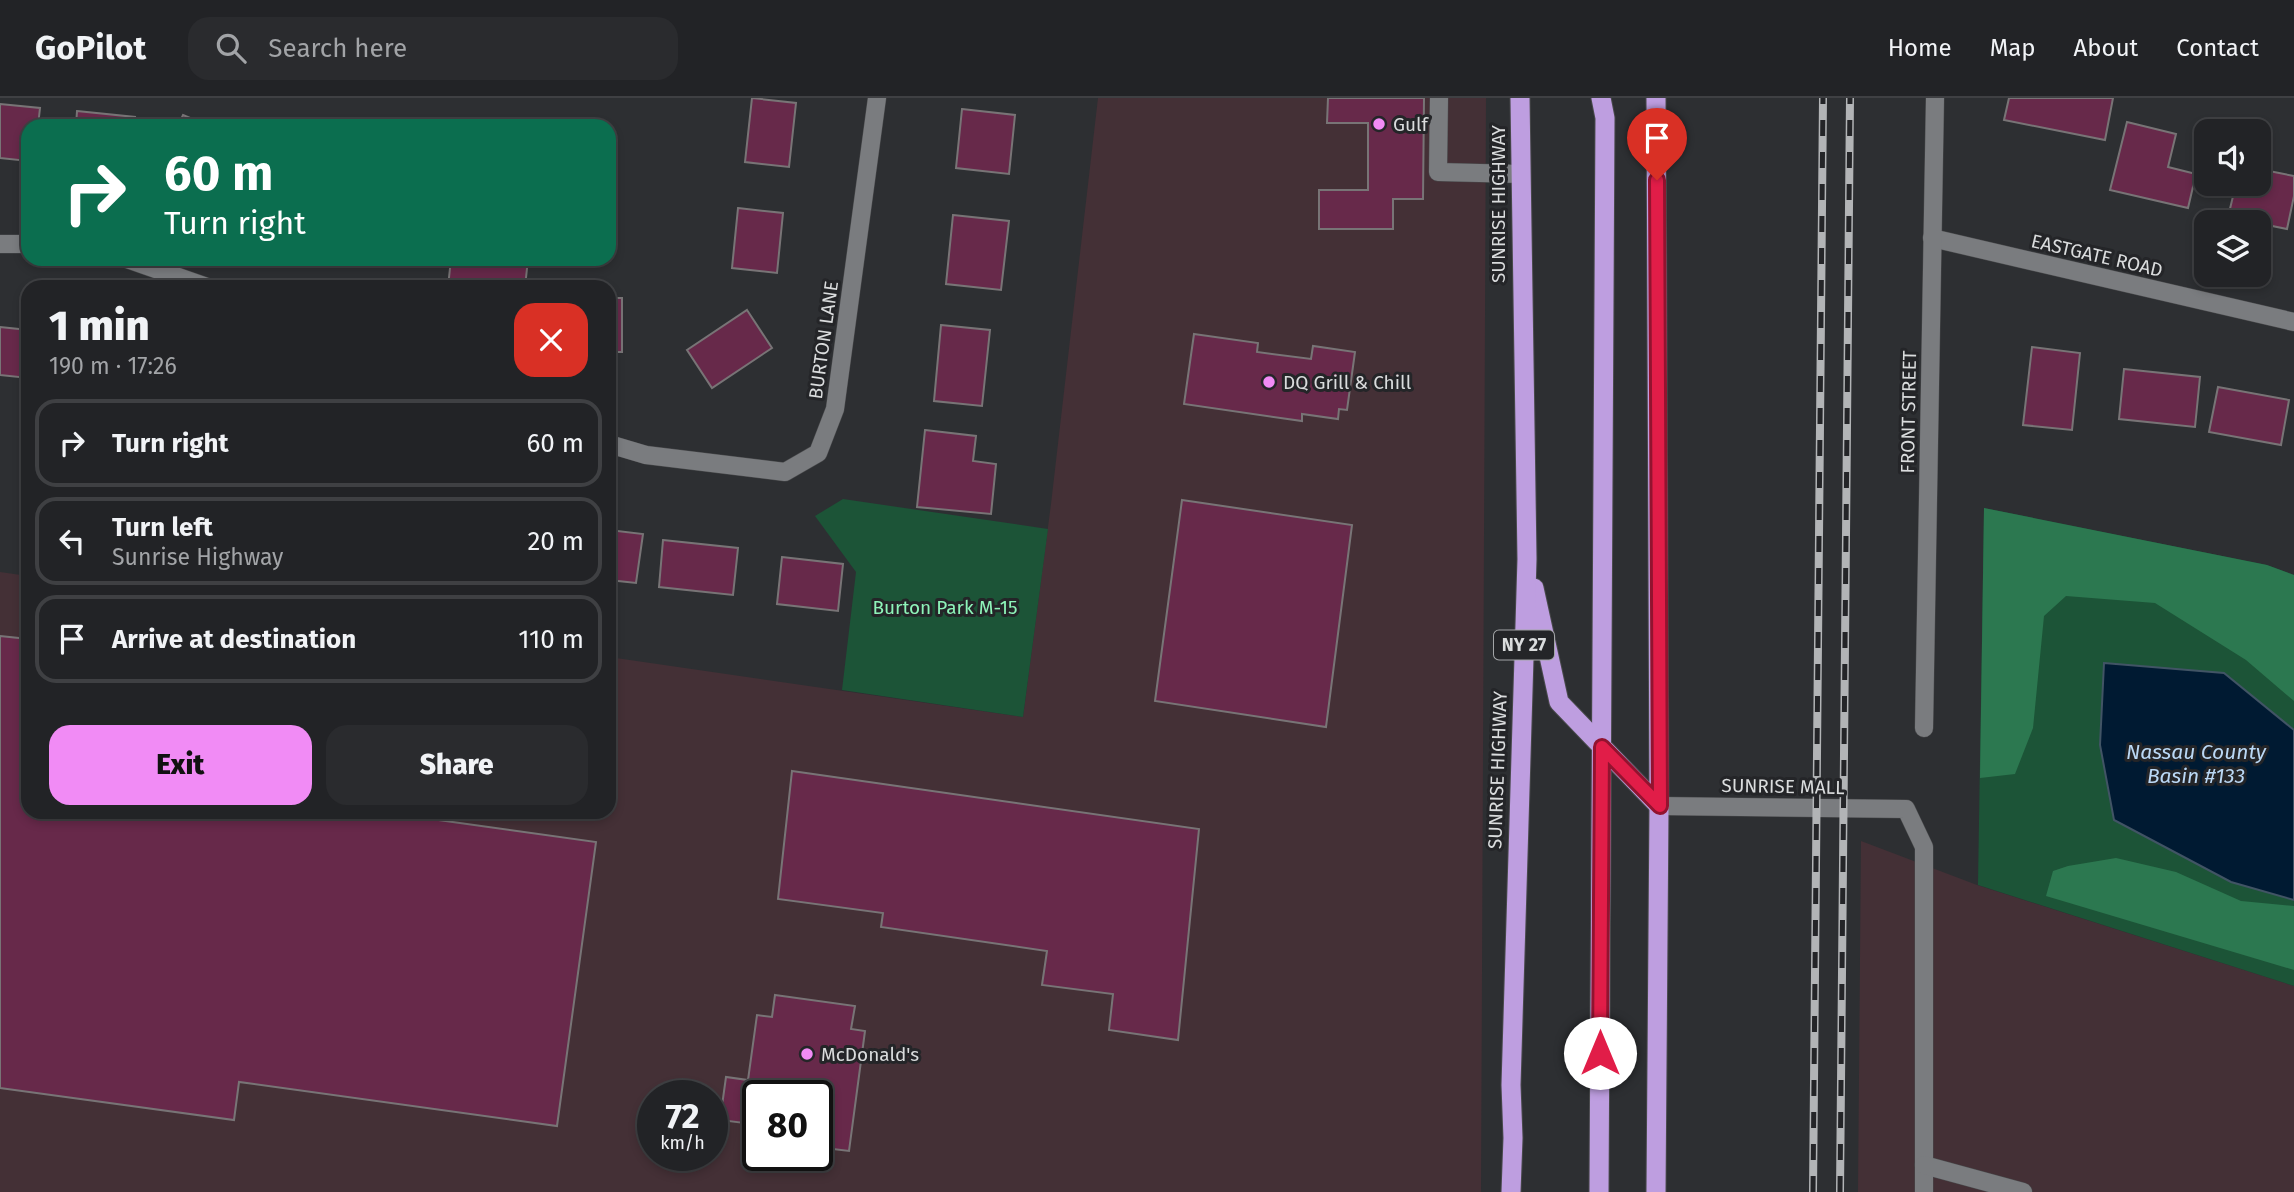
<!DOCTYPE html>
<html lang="en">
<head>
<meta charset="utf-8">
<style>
  body { margin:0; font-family:"Fira Sans",sans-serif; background:#2a2b2e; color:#f1f3f6; height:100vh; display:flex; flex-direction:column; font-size:26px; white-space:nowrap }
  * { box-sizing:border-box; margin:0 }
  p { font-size:23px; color:#a2a4a7 }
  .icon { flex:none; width:38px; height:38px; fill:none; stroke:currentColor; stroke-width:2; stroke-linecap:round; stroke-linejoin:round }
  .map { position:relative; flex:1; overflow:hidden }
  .details { position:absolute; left:21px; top:182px; width:595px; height:539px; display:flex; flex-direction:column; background:#222326; border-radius:21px; box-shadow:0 4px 10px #0003,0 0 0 2px #3f4043 }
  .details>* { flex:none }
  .banner { position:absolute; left:21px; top:21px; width:595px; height:147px; border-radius:21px; box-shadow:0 4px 10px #0003,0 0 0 2px #3f4043; background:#0b6e4f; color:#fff; overflow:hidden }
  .tools { position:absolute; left:2194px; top:21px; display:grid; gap:14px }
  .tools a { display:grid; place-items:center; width:77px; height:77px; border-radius:14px; background:#222326; box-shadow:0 4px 10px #0003,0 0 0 2px #3f4043; font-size:35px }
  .speed { position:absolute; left:637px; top:982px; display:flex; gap:14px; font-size:35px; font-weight:700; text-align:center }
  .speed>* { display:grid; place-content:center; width:91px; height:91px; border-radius:50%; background:#222326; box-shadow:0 4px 10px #0003,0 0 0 2px #3f4043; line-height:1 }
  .speed small { font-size:18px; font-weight:400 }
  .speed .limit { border:4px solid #111; border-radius:10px; background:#fff; color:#111 }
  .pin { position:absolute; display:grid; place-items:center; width:60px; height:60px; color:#fff; margin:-72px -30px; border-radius:50% 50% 50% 0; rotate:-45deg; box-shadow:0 0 7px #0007 }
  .pin .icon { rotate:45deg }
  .me { position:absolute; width:77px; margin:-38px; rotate:0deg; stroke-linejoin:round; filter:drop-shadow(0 0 5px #0008) }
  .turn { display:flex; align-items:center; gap:24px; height:147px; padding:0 28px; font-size:32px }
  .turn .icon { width:91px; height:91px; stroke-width:2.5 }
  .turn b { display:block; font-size:49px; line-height:60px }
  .round { display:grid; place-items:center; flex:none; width:74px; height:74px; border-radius:21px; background:#2a2b2e }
  .summary { display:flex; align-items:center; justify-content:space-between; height:119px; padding:0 28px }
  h1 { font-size:42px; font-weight:800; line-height:52px }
  .button { display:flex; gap:14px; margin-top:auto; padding:14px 28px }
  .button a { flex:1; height:80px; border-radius:21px; background:#f18bf5; color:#111; font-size:28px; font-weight:800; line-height:80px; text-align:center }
  .button a+a { background:#2a2b2e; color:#f1f3f6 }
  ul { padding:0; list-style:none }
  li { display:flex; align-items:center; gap:21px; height:88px; margin:0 14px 10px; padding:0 14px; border:4px solid #3f4043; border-radius:21px }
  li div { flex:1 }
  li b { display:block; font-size:26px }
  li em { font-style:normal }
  header { display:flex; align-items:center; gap:42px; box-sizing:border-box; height:98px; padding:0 35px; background:#222326; border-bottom:2px solid #3f4043 }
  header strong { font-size:33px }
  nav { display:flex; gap:38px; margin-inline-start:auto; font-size:24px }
  .search { width:490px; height:63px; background:#2a2b2e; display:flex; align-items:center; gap:18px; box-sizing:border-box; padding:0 24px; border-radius:21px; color:#a2a4a7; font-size:26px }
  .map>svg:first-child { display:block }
  .commercial { fill:#443036; fill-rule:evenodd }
  .green { fill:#1c5437 }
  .forest { fill:#2c7850 }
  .water { fill:#001a32; stroke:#415465; stroke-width:2 }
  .building { fill:#67294a; stroke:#787476; stroke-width:2 }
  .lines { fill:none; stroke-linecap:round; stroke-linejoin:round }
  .service-casing { stroke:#494a4c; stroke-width:19 }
  .minor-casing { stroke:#494a4c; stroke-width:19 }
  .trunk-casing { stroke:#494a4c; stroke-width:21 }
  .service { stroke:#7a7c7f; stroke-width:18 }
  .minor { stroke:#7a7c7f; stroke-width:18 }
  .trunk { stroke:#be9ee0; stroke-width:19 }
  .rail-casing { stroke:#b2b4b6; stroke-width:8 }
  .rail { stroke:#242528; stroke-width:5; stroke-dasharray:16; stroke-linecap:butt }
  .route-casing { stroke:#92132f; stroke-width:18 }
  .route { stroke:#e11d48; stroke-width:12 }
  .poi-dot { fill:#f18bf5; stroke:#242528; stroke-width:2.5 }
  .labels { text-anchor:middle; stroke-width:6; stroke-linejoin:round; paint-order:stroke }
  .shield { fill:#242528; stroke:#a3a5a7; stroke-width:2 }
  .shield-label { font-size:18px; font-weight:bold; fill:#dadcdd }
  .poi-label { font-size:19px; fill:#dadcdd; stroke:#242528; text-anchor:start }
  .street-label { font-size:19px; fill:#dadcdd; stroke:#242528 }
  .park-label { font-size:19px; fill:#8ef4b9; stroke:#242528 }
  .water-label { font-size:21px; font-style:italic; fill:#bad8f5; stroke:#242528 }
</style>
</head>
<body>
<header>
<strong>GoPilot</strong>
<div class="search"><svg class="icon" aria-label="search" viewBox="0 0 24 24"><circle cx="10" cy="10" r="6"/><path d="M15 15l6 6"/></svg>Search here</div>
<nav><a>Home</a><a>Map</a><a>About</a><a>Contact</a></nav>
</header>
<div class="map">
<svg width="2294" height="1094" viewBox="0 0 2294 1094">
  <rect width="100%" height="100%" fill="#2d2f32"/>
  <g class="commercial">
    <path d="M1098,0H1486L1481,1094H0V474L28,478V714H609V559L1023,619L1051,406ZM653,998H712V1057H653ZM758,998H817V1057H758Z"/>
    <polygon points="1861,743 1977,787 2294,888 2294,1094 1858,1094"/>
  </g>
  <g class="green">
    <polygon points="843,401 1048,431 1023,619 842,592 856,474 815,418"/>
    <polygon points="1984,410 2267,467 2294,477 2294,888 1978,787"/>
  </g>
  <g class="forest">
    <polygon points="1984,410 2267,467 2294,477 2294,603 2246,562 2155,505 2066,498 2044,518 2033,630 2015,676 1980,680"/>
    <polygon points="2116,760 2176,774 2241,803 2294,808 2294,872 2046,798 2053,773 2068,768"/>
  </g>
  <polygon class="water" points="2104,565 2224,575 2294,632 2294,802 2231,784 2114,722 2100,647"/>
  <g class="building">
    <polygon points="752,0 796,5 789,69 745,64"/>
    <polygon points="1328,0 1424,0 1423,101 1393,101 1393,131 1319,131 1319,92 1368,92 1368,25 1327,25"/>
    <polygon points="2009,0 2113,0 2105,42 2004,22"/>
    <polygon points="0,6 40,10 38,28 28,28 28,63 0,60"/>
    <polygon points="962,11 1015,17 1009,76 956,70"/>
    <polygon points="77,13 135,19 134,28 76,28"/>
    <polygon points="183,17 209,28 178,28"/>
    <polygon points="2127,24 2176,36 2168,69 2196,76 2188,110 2110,92"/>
    <polygon points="2259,71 2294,78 2294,98 2287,131 2228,119 2236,86 2259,86"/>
    <polygon points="738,110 783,115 777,175 732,170"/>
    <polygon points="953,117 1009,123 1001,192 946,186"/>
    <polygon points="451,161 528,161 525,189 448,189"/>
    <rect x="609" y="200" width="13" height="54"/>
    <polygon points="747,212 772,250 712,290 687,252"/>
    <polygon points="941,227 990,232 982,308 934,303"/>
    <polygon points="0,229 28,232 28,280 0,277"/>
    <polygon points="1194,236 1258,245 1257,254 1311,261 1313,248 1355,254 1347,312 1339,311 1338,321 1302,316 1302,323 1184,306"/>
    <polygon points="2032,249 2080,255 2072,332 2023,327"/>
    <polygon points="2124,271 2200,279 2195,329 2119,321"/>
    <polygon points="2218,289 2289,302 2281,347 2209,334"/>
    <polygon points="925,332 976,338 973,363 996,366 991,416 917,409"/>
    <polygon points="1182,402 1352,427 1326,629 1155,603"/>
    <polygon points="609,432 643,436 636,485 609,482"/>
    <polygon points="663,442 738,450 733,497 659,489"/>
    <polygon points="782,459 843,466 838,513 777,506"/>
    <polygon points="0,538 28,541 28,714 381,714 596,744 557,1028 239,984 234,1022 0,990"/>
    <polygon points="792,673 1199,731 1178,942 1109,932 1113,896 1042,887 1047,853 881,829 883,815 778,801"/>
    <polygon points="775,897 855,908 851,931 865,933 849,1053 817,1049 817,998 758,998 758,1041 743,1039 745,1025 720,1022 726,979 748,982 757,917 772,919"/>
  </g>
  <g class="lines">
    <defs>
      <g id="service">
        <polyline points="1439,0 1438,74 1521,76"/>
        <polyline points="1659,708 1906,711 1924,749 1924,1094"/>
        <polyline points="1924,1067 2023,1094"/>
      </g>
      <g id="minor">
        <polyline points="1932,140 2294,224"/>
        <polyline points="0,146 28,146"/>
        <polyline points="127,161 207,189"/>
        <polyline points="609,346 646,357 785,374 818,355 835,311 877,0"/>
        <polyline points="1924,630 1935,0"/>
      </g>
      <g id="trunk">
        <polyline points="1534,490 1559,604 1659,708"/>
        <polyline points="1511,1094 1513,1040 1511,987 1527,461 1520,0"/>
        <polyline points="1599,1094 1605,20 1601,0"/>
        <polyline points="1656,1094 1659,708 1656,0"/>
      </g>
    </defs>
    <use href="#service" class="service-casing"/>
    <use href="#minor" class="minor-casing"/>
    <use href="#trunk" class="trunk-casing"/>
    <use href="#service" class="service"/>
    <use href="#minor" class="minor"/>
    <use href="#trunk" class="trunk"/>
    <defs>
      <g id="rail">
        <polyline points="1813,1094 1823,0"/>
        <polyline points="1840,1094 1850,0"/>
      </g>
    </defs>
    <use href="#rail" class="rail-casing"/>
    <use href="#rail" class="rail"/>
  </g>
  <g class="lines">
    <defs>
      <polyline id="route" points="1600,955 1602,649 1660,708 1657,82"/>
    </defs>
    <use href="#route" class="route-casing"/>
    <use href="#route" class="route"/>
  </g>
  <g class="poi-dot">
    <circle cx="1379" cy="26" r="7"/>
    <circle cx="1269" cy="284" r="7"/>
    <circle cx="807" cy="956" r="7"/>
  </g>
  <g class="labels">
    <rect class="shield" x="1494" y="532.5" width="60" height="29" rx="5"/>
    <g class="shield-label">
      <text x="1524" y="553">NY 27</text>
    </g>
    <g class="poi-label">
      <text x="1393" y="33">Gulf</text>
      <text x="1283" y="291">DQ Grill &amp; Chill</text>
      <text x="821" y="963">McDonald's</text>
    </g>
    <g class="street-label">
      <text transform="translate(1498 106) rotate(-90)" y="7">SUNRISE HIGHWAY</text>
      <text transform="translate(2097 157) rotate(13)" y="7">EASTGATE ROAD</text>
      <text transform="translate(823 242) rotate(-82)" y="7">BURTON LANE</text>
      <text transform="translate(1908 314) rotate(-89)" y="7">FRONT STREET</text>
      <text transform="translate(1497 672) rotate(-88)" y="7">SUNRISE HIGHWAY</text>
      <text transform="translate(1783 688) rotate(1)" y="7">SUNRISE MALL</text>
    </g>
    <g class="park-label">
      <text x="945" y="516">Burton Park M-15</text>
    </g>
    <g class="water-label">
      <text x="2196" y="661">Nassau County<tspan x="2196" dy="24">Basin #133</tspan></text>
    </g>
  </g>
</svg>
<div class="tools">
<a><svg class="icon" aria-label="sound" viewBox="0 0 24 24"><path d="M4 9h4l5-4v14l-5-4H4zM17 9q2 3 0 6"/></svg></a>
<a><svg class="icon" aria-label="layers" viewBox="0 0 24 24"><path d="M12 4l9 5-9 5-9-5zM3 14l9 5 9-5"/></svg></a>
</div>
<div class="speed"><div>72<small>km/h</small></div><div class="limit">80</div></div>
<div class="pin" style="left:1657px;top:82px;background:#d93025"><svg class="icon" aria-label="arrive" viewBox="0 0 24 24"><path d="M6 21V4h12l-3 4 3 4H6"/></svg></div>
<svg class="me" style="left:1600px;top:955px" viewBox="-20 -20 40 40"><circle r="19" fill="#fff"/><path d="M0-13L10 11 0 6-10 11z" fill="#e11d48"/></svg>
<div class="banner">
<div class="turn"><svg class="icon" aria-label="right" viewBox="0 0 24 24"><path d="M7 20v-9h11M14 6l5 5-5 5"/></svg><div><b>60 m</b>Turn right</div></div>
</div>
<section class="details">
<div class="summary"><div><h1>1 min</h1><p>190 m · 17:26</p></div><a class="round" style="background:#d93025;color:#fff"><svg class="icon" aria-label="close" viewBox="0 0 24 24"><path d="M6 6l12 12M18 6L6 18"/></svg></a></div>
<ul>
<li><svg class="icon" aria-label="right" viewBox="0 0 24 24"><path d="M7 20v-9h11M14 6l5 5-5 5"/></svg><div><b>Turn right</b></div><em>60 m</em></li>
<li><svg class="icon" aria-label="left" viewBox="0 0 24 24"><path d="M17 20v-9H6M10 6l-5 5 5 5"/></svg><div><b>Turn left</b><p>Sunrise Highway</p></div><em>20 m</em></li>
<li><svg class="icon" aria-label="arrive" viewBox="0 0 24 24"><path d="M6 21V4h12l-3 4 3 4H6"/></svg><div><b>Arrive at destination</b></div><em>110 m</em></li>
</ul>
<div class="button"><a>Exit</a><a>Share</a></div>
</section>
</div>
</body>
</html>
